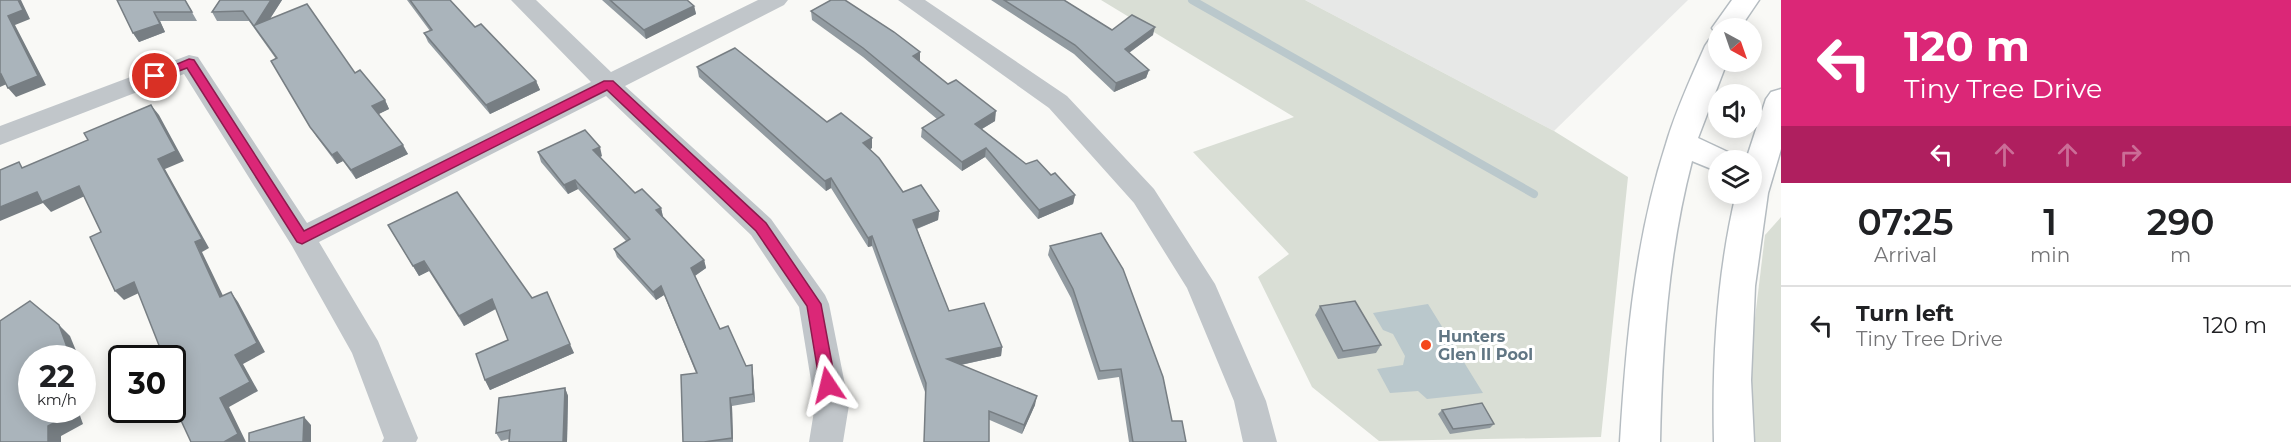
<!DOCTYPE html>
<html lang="en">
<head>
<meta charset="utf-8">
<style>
  body { margin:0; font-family:Montserrat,sans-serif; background:#f2f2f2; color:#202124; height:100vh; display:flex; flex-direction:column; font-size:22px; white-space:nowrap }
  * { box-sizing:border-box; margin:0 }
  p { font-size:20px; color:#757577 }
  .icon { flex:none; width:33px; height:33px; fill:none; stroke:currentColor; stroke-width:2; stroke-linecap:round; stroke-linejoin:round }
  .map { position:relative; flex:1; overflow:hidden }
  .sheet { display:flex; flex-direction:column; background:#fff; width:510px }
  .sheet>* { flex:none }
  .guide { background:#db2777; color:#fff; overflow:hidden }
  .needle { width:39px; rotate:140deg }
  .buttons { position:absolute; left:1708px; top:18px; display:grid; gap:12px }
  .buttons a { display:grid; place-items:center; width:54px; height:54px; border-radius:50%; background:#fff; box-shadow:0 3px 15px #0003; font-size:30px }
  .speed { position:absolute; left:18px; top:345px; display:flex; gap:12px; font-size:30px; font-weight:700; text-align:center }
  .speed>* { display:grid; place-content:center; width:78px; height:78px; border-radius:50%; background:#fff; box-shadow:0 3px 15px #0003; line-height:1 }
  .speed small { font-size:15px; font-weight:400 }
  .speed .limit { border:3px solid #111; border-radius:9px; background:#fff; color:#111 }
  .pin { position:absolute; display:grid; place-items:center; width:51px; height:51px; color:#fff; margin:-26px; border:3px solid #fff; border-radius:50%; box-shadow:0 2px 6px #0007 }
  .me { position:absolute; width:66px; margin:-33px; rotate:350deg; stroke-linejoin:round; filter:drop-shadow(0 0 4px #0008) }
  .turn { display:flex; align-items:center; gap:21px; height:126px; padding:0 24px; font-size:27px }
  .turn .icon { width:78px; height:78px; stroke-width:2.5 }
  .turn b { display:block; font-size:42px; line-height:51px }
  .lanes { display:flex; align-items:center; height:57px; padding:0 24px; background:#0003; justify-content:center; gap:30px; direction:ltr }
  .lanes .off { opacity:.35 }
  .eta { display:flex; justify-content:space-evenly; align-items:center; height:102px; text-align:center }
  .eta b { font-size:36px; font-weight:600; line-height:42px }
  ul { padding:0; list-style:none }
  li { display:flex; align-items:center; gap:18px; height:78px; padding:0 24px; border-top:2px solid #e0e0e0 }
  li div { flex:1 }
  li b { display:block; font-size:22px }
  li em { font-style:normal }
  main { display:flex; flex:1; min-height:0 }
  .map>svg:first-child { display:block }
  .built { fill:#e7e8e7 }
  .green { fill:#d9ded5 }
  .water { fill:#bac8cc }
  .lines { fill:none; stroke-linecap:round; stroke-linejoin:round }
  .stream { stroke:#bac8cc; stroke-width:8 }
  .secondary-casing { stroke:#b5bcc1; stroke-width:3 }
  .minor { fill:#c1c6ca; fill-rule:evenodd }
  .secondary { fill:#fff; fill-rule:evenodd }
  .wall { fill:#929ba1 }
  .shaded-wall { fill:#777e83 }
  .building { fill:#aab4bb; stroke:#777e83; stroke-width:1.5 }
  .route { fill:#db2777; stroke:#8e194d; stroke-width:1.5 }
  .poi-dot { fill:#f4471b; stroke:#fff; stroke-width:2 }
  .labels { text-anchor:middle; stroke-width:6; stroke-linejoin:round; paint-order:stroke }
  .poi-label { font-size:16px; font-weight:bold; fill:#617684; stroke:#fff; text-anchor:start }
</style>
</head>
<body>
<main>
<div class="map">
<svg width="1781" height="442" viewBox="0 0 1781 442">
  <rect width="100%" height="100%" fill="#f9f9f6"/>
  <polygon class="built" points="1305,0 1688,0 1554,131"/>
  <g class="green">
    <polygon points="1101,0 1305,0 1554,131 1628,177 1601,437 1379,441 1312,387 1258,277 1289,254 1193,152 1294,117"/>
    <polygon points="1781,217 1781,442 1749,442 1744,409 1765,235"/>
  </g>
  <polygon class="water" points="1428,304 1483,393 1427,399 1418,391 1390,393 1377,369 1403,365 1405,356 1393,334 1383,330 1373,313"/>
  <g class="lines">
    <polyline class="stream" points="1192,0 1534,194"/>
    <defs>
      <g id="secondary">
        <polygon points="1732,0 1759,0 1740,28 1719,28 1719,35 1716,34 1712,28"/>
        <path d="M1719,37V62H1727L1698,138L1730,153L1734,160H1719V172L1692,161C1668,253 1662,347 1660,442H1620C1626,341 1635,240 1666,144C1676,110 1691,78 1705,46L1709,40Z"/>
        <path d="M1781,89V149L1768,193L1755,286L1751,380L1754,442H1714C1712,359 1717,274 1736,194H1752V160H1746L1766,99L1771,92Z"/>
      </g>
    </defs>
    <use href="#secondary" class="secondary-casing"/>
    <g class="minor">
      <polygon points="511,0 536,0 611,72 758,0 788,0 784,5 625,86 771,219 825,295 829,304 849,405 843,442 809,442 815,405 799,307 751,235 606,96 319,242 378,341 418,438 416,442 382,442 384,438 352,353 292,246 184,74 0,145 0,126 189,55 198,57 307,223 591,82"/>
      <polygon points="898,0 925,0 1067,96 1154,189 1215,284 1266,401 1277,442 1243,442 1234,401 1187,288 1134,203 1049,108"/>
    </g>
    <use href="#secondary" class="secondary"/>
  </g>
  <g class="wall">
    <polygon points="117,0 185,0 197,21 160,21 165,32 139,42 133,33"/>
    <polygon points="220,0 282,0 270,19 355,73 385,100 389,109 378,114 408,154 356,179 343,161 337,164 316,136 271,61 276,59 249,21 217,21 212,12"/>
    <polygon points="407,0 450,0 475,27 536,81 540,90 490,114 428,42 424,33 430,31"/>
    <polygon points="602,0 687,0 694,6 696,14 646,39"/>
    <polygon points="991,0 1064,0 1112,30 1153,35 1129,53 1149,70 1146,78 1114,92 1074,54"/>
    <polygon points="811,11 920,61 919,61 948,84 995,121 982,129 1026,164 1051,175 1075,195 1073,204 1038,219 985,157 962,171 921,137 922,128 937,119 863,57 812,20"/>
    <polygon points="697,67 827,122 872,138 872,148 870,149 903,192 939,211 938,220 917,229 949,311 1002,347 1001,356 961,365 1035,405 1022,434 925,392 872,246 868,247 831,188 826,191 699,77"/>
    <polygon points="538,152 602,156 600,157 635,193 661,208 663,217 704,260 706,268 695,276 720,329 746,366 752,365 753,374 755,402 732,406 733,442 683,442 696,373 664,295 656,300 617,257 614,249 626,241 578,189 568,194 541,162"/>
    <polygon points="388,225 532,298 574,353 490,390 485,380 508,340 496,309 464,326 429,271 419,276"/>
    <polygon points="1050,246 1172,421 1186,442 1129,442 1119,377 1098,380 1071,298 1048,255"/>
    <polygon points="1320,306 1381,345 1376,353 1338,359 1315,315"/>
    <polygon points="565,388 568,396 567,442 509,442 509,439 501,441 496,433"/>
    <polygon points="1442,410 1494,424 1490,428 1450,434 1438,414"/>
  </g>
  <g class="shaded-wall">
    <polygon points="18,0 21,0 30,19 15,25 46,85 16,97 8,88 8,16"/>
    <polygon points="271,0 282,0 260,34 255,25"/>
    <polygon points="694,6 696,14 646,39 644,30"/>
    <polygon points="154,12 160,21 165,32 139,42 133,33"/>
    <polygon points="1155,27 1153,35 1123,57 1125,49"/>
    <polygon points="920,52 920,61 912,65 913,56"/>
    <polygon points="1149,70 1146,78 1114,92 1116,83"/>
    <polygon points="1,74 9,83 0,87 0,75"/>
    <polygon points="536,81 540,90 490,114 486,105"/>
    <polygon points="385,100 389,109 377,115 372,106"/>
    <polygon points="151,105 159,115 184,161 165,169 209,248 202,252 228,306 220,297 158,159"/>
    <polygon points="996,111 995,121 975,133 975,124"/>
    <polygon points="872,138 872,148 863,153 863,143"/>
    <polygon points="403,145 408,154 356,179 351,170"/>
    <polygon points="600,147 602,156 596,159 593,150"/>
    <polygon points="986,148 985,157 962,171 962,162"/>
    <polygon points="337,152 343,161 337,164 332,155"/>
    <polygon points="831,178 831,188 826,191 825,181"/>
    <polygon points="575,180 578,189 568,194 564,185"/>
    <polygon points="79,186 87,195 51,212 43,203 0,221 0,207 37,192"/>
    <polygon points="1075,195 1073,204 1038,219 1039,210"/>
    <polygon points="661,208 663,217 659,219 656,210"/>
    <polygon points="939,211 938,220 913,230 913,220"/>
    <polygon points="872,236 872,246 868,247 868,238"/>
    <polygon points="704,260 706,268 693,277 691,268"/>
    <polygon points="424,261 429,271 419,276 413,266"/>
    <polygon points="134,282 143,291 124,300 115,291"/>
    <polygon points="661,286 664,295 656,300 653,292"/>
    <polygon points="231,292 238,302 265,352 243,364 258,391 229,407 246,442 224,442 220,398 235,355"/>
    <polygon points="492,299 497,308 464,326 459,316"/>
    <polygon points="59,325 70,336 79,358 71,358"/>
    <polygon points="570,344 574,353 490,390 485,380"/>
    <polygon points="1002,347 1001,356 946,368 947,359"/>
    <polygon points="752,365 753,374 755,402 753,394"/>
    <polygon points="82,367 91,388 82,392"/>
    <polygon points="565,388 568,396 567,442 563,442"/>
    <polygon points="1037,396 1035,405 1022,434 1024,425"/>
    <polygon points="730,398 732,406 733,442 732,438"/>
    <polygon points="69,410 78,410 83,424 61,436 61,442 48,442 48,426"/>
    <polygon points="304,417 311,425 311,442 303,442"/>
  </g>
  <g class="building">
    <polygon points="0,0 18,0 23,10 8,16 38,76 8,88 1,74 0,75"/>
    <polygon points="117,0 185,0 192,12 154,12 160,24 133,33"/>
    <polygon points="220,0 271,0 255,25 307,4 355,73 360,70 385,100 372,106 403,145 351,170 337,152 332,155 310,127 271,61 277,58 243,11 212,12"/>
    <polygon points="410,0 450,0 475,27 481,24 536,81 486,105 424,33 432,30"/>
    <polygon points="610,0 687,0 694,6 644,30"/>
    <polygon points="831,0 845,0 894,32 920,52 913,56 948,84 956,80 996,111 975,124 1026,164 1037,160 1051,175 1055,173 1075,195 1039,210 986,148 962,162 922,128 944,115 863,48 811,11"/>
    <polygon points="1004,0 1064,0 1112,30 1132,15 1155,27 1125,49 1149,70 1116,83 1075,45"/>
    <polygon points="735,48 827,122 841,113 872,138 863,143 879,158 903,192 921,185 939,211 913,220 949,311 984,303 1002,347 947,359 1037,396 1024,425 989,411 989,442 924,442 926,383 872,236 868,238 831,178 825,181 697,67"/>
    <polygon points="151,105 176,151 158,159 202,239 195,242 220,297 231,292 257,343 235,355 250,382 220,398 238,434 224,442 191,442 172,401 172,358 164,358 134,282 115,291 90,237 101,232 79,186 42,202 37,192 0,207 0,170 19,162 22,168 88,140 84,133"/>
    <polygon points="585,130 600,147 593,150 635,193 642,189 661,208 656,210 704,260 691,268 720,329 728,326 746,366 752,365 753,394 730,398 732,438 704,442 683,442 681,375 697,373 661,286 653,292 614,249 630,239 575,180 564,185 538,152"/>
    <polygon points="457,192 532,298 547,292 570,344 485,380 476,354 508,340 492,299 459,316 424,261 413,266 388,225"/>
    <polygon points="1101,233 1123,269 1163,377 1172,421 1182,421 1186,442 1133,442 1121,369 1100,371 1073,289 1050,246"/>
    <polygon points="30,301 59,325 71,358 32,358 32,410 69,410 71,414 48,426 48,442 0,442 0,321"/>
    <polygon points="1355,301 1381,345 1343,351 1320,306"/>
    <polygon points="565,388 563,442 509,442 510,430 496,433 499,398"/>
    <polygon points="1482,403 1494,424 1453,429 1442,410"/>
    <polygon points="304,417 303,442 249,442 249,433"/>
  </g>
  <polygon class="route" points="189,59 194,60 304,231 604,81 613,81 766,223 821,304 836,385 834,390 823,390 820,385 807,306 756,231 607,90 302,244 297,242 187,68 155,80 149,76"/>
  <circle class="poi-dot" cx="1426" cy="345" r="6"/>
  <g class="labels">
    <g class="poi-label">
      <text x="1438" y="342">Hunters<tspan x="1438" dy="18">Glen II Pool</tspan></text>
    </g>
  </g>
</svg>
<div class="buttons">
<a><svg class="needle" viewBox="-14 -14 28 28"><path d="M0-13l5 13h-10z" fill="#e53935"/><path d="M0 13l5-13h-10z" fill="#757577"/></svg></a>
<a><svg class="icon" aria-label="sound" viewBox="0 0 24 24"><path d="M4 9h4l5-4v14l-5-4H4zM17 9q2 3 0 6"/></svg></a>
<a><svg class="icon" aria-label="layers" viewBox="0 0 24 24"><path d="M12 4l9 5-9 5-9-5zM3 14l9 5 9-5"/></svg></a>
</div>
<div class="speed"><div>22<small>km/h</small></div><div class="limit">30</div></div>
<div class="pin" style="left:155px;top:76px;background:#d93025"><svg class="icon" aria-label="arrive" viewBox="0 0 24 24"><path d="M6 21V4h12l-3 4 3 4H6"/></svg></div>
<svg class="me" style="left:828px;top:385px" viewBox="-20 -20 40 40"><path d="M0-17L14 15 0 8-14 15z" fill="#db2777" stroke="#fff" stroke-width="4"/></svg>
</div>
<section class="sheet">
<div class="guide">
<div class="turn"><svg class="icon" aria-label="left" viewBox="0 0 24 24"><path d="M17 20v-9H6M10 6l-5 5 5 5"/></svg><div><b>120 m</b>Tiny Tree Drive</div></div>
<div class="lanes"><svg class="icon" aria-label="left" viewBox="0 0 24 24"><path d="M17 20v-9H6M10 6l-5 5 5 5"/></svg><svg class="icon off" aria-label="ahead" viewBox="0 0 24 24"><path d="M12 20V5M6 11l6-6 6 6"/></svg><svg class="icon off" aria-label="ahead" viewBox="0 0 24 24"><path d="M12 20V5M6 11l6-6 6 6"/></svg><svg class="icon off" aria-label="right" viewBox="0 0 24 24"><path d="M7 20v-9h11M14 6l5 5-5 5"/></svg></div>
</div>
<div class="eta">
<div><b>07:25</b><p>Arrival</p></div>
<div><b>1</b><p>min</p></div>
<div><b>290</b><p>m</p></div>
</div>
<ul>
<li><svg class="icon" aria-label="left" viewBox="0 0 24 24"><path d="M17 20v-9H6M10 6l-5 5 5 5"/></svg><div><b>Turn left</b><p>Tiny Tree Drive</p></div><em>120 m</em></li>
</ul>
</section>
</main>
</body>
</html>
